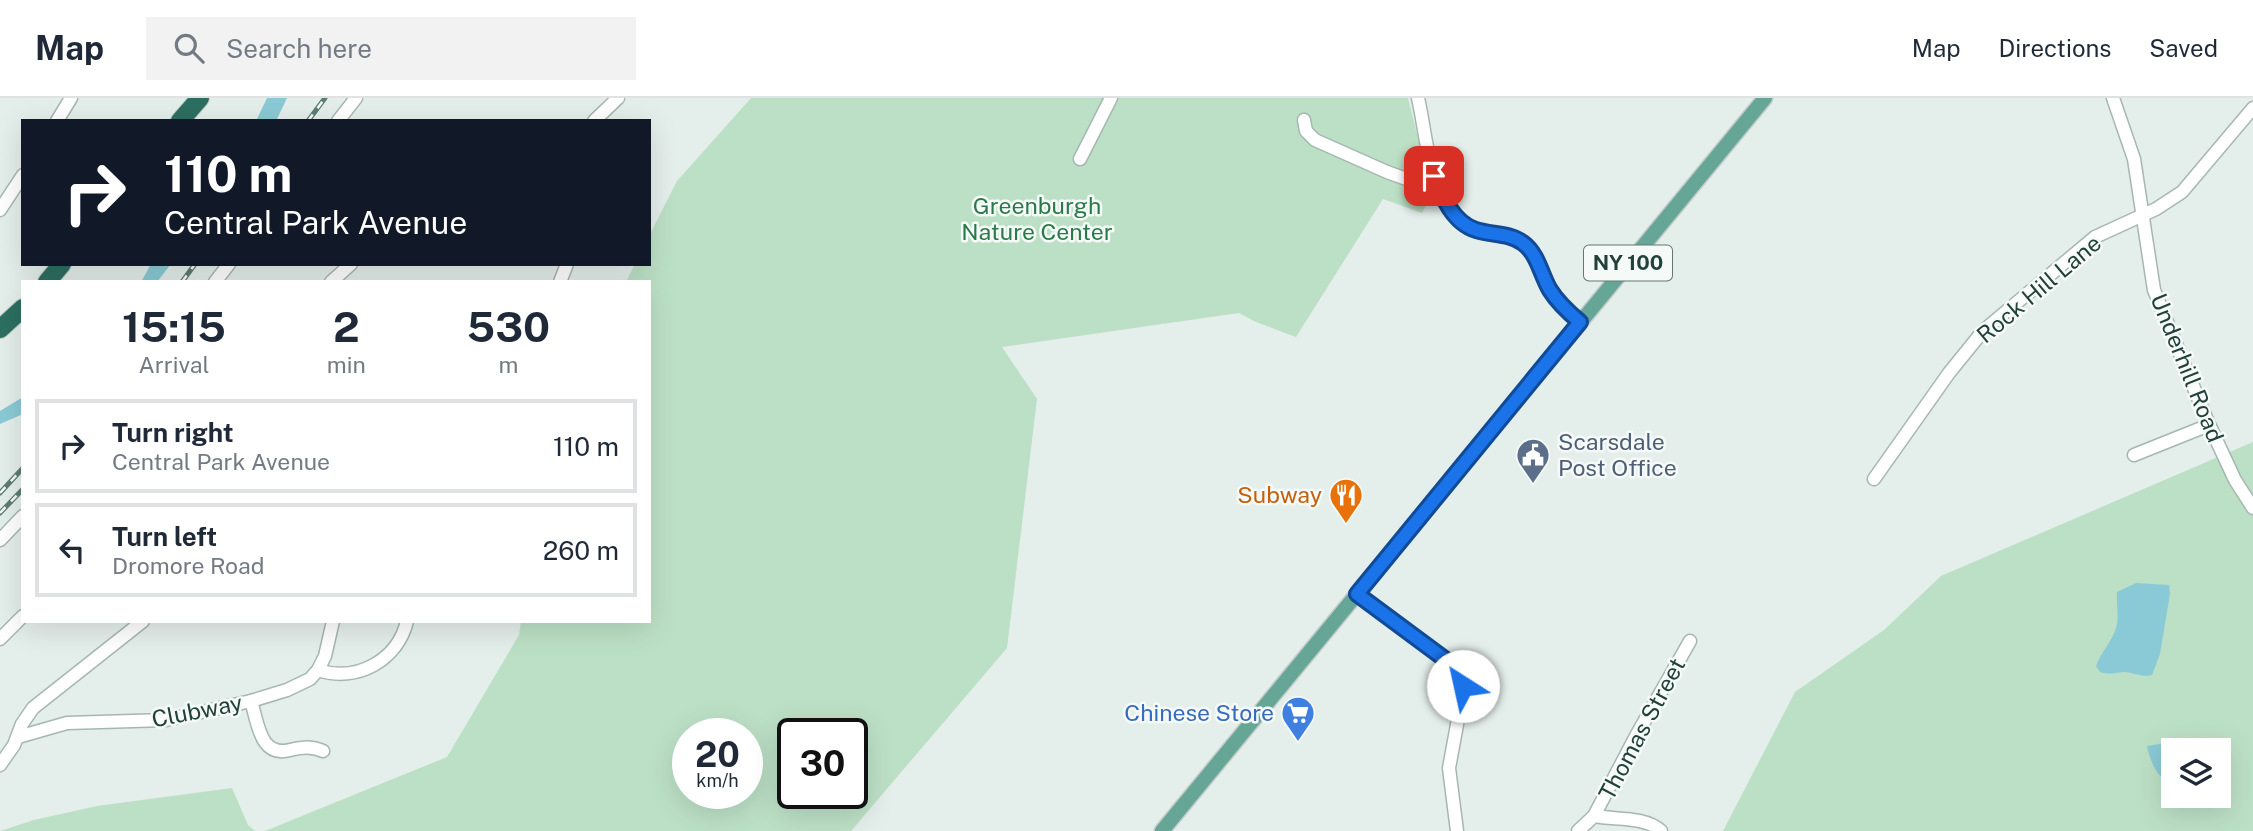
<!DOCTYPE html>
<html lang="en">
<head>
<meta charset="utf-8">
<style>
  body { margin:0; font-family:"Public Sans",sans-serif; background:#f2f2f3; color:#1f2937; height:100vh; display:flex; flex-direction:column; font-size:26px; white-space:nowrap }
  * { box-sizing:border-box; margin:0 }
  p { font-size:23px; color:#747a83 }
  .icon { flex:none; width:38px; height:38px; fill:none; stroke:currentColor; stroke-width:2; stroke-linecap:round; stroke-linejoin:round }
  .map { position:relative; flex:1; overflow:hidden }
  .sheet { position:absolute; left:21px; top:182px; width:630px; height:343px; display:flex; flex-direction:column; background:#fff; border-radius:0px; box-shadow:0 7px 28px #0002 }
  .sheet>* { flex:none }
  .hud { position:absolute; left:21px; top:21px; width:630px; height:147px; border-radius:0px; box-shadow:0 7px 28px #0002; background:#111827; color:#fff; overflow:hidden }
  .buttons { position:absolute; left:2161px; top:640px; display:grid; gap:14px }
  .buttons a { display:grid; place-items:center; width:70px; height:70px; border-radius:0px; background:#fff; box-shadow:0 7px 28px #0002; font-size:35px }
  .speed { position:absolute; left:672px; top:620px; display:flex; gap:14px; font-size:35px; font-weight:700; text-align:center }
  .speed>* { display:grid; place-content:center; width:91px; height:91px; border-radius:50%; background:#fff; box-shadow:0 7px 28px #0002; line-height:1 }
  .speed small { font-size:18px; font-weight:400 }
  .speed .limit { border:4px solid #111; border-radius:10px; background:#fff; color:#111 }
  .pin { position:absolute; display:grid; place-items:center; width:60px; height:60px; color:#fff; margin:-30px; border-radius:14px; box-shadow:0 4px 10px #0006 }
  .me { position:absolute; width:77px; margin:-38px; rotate:325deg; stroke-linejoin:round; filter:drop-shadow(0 0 5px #0008) }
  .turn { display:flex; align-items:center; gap:24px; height:147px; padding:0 28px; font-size:32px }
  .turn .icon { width:91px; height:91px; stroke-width:2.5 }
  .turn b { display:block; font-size:49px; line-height:60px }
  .eta { display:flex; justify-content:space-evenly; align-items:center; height:119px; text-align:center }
  .eta b { font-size:42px; font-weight:700; line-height:49px }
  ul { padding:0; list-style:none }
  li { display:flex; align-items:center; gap:21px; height:94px; margin:0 14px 10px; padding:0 14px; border:4px solid #e0e1e3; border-radius:0px }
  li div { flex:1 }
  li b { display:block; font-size:26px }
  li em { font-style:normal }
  header { display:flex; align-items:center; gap:42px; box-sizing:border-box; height:98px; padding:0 35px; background:#fff; border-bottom:2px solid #e0e1e3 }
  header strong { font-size:33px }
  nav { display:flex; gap:38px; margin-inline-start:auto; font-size:24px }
  .search { width:490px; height:63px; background:#f2f2f3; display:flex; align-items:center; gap:18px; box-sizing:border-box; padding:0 24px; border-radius:0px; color:#747a83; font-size:26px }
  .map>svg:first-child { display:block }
  .green { fill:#bce0c6; fill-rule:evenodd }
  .water { fill:#8acad6 }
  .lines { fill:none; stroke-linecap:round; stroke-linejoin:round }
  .minor-casing { stroke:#a6b7b1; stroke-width:15 }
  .major-casing { stroke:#c1cac8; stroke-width:17 }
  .highway-casing { stroke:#c1cac8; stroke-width:20 }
  .minor { stroke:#fff; stroke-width:12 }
  .major { stroke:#66a696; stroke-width:14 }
  .highway { stroke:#2c6f61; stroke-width:18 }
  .rail-casing { stroke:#5d7c74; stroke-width:5 }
  .rail { stroke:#f5faf8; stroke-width:2.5; stroke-dasharray:8; stroke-linecap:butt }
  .route-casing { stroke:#114b97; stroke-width:18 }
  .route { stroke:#1a73e8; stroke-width:12 }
  .labels { text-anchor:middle; stroke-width:5; stroke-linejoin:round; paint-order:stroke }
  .shield { fill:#f5faf8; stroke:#617872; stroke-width:2 }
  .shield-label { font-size:21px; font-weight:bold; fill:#224139 }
  .park-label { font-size:23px; fill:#2a7a49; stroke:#f5faf8 }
  .street-label { font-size:23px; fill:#224139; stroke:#f5faf8 }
  .service-label { font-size:23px; fill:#4e5e75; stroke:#f5faf8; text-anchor:start }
  .food-label { font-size:23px; fill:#c56008; stroke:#f5faf8; text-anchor:end }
  .shop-label { font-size:23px; fill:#366cbe; stroke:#f5faf8; text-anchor:end }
</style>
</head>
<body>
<header>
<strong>Map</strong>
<div class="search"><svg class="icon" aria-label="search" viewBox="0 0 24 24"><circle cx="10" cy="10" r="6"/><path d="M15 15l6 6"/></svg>Search here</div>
<nav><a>Map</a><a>Directions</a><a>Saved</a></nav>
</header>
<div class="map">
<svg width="2253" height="733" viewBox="0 0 2253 733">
  <rect width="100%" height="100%" fill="#e4eeea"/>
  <g class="green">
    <path d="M751,0H1408L1432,97L1422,115L1383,101L1296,239L1256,224L1239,215L1002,249L1037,301L1007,550L851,733H265L447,659L519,537L521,523H649V184H626L635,166H649V138L677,83ZM688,635H747V695H688ZM793,635H852V695H793Z"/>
    <path d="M2253,344V733H1723L1795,594L1884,532L1941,478ZM2174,653H2219V698H2174Z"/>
    <polygon points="232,690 248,727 255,733 0,733 34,722 97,708"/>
  </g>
  <g class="water">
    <polygon points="267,0 287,0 276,23 256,23"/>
    <polygon points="151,166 171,166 157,184 141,184"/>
    <polygon points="23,299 23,316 0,326 0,313"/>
    <path d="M2136,485L2169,487L2170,496L2160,556L2152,577C2142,580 2134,574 2123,574C2115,575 2109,577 2100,574L2096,568C2101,554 2110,546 2115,533C2120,522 2116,507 2117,494Z"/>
    <path d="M2172,644L2185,650L2186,653H2174L2173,688C2158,681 2150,664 2147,648Z"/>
  </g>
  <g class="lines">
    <defs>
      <g id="minor">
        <path d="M1418,0C1428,43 1428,106 1472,131C1490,140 1512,134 1528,149C1538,159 1541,175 1548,188C1555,203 1567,213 1580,224"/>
        <polyline points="2113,0 2134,61 2154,192 2207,322 2235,382 2253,410"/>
        <polyline points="1304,22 1306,33 1315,42 1387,74 1440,93"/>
        <polyline points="57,23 71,0"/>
        <polyline points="338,23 356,0"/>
        <polyline points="594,23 618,0"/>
        <polyline points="1080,61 1111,0"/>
        <polyline points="0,112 23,77"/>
        <polyline points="215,184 229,166"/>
        <polyline points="331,184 351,166"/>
        <polyline points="560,184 567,166"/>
        <polyline points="2134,357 2209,327"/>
        <polyline points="1874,381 1949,275 1983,233 2095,139 2156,111 2182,94 2253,10"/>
        <polyline points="0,442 23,418"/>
        <path d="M1357,496L1446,562C1457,572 1463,580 1463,594L1449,670L1457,733"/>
        <polyline points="0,541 23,518"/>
        <path d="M318,572C357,585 398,562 407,523"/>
        <path d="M251,603C258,625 260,660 290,652C303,649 311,648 323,653"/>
        <polyline points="18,639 67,625 166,622 251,603 287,592 310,581 318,572 325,558 333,523"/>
        <polyline points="0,667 14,647 22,626 33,610 143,523"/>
        <path d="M1594,718C1616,722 1645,718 1661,733"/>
        <polyline points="1578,733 1594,718 1636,638 1690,543"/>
      </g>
      <polyline id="major" points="1162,733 1765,0"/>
      <g id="highway">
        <polyline points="180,23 200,0"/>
        <polyline points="47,184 62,166"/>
        <polyline points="0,231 23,210"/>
      </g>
    </defs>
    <use href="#minor" class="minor-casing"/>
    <use href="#major" class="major-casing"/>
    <use href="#highway" class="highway-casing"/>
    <use href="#minor" class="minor"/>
    <use href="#major" class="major"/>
    <use href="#highway" class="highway"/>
    <defs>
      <g id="rail">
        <polyline points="308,23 325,0"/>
        <polyline points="182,184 195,166"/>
        <polyline points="0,395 23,370"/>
        <polyline points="0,415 23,391"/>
      </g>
    </defs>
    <use href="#rail" class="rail-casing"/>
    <use href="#rail" class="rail"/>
  </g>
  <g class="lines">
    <defs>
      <path id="route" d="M1434,78C1442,98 1453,125 1476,132C1491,137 1510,135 1523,145C1538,156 1541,177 1550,192C1558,205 1568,214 1580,224L1357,496L1446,562L1460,577L1463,588"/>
    </defs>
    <use href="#route" class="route-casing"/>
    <use href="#route" class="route"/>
  </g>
  <defs>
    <symbol id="civic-pin" viewBox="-11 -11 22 30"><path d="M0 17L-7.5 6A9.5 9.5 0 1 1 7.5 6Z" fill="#5c6f8a" stroke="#f5faf8"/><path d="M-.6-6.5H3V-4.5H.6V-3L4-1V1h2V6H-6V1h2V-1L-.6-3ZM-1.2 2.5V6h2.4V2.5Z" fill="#fff"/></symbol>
    <symbol id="restaurant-pin" viewBox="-11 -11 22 30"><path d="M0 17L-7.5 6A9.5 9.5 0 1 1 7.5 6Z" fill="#e8710a" stroke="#f5faf8"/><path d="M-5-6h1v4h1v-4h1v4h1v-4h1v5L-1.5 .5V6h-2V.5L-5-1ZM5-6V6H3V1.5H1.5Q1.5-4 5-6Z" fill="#fff"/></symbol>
    <symbol id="supermarket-pin" viewBox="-11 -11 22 30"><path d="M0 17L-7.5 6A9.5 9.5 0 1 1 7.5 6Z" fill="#3f7fe0" stroke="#f5faf8"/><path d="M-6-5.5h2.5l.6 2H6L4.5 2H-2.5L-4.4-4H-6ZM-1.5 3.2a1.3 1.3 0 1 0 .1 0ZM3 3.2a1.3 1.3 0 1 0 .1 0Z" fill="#fff"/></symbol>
  </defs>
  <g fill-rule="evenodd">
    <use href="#civic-pin" x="1514" y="338" width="38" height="52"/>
    <use href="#restaurant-pin" x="1327" y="378" width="38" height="52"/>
    <use href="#supermarket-pin" x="1279" y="596" width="38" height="52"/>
  </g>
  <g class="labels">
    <rect class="shield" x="1584" y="147.5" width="88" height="35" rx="5"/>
    <g class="shield-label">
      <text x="1628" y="172">NY 100</text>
    </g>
    <g class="park-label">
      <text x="1037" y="116">Greenburgh<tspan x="1037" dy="26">Nature Center</tspan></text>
    </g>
    <g class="street-label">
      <text transform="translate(2039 191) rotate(-40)" y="8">Rock Hill Lane</text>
      <text transform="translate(2187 270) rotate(68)" y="8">Underhill Road</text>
      <text transform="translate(197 613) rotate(-11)" y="8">Clubway</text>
      <text transform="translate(1642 631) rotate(-62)" y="8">Thomas Street</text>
    </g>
    <g class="service-label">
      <text x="1558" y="352">Scarsdale<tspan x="1558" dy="26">Post Office</tspan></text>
    </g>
    <g class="food-label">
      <text x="1322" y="405">Subway</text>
    </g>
    <g class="shop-label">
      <text x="1274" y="623">Chinese Store</text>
    </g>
  </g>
</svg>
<div class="buttons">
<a><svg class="icon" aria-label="layers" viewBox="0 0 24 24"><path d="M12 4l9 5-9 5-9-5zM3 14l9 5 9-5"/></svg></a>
</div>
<div class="speed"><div>20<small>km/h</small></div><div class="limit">30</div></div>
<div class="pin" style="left:1434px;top:78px;background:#d93025"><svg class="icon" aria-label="arrive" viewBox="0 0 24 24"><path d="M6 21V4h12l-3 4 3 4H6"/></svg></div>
<svg class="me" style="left:1463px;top:588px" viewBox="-20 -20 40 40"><circle r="19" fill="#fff"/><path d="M0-13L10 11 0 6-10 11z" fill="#1a73e8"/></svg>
<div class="hud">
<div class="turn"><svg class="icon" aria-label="right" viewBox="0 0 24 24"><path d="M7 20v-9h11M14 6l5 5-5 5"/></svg><div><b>110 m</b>Central Park Avenue</div></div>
</div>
<section class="sheet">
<div class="eta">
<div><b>15:15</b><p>Arrival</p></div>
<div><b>2</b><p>min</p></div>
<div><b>530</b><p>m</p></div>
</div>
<ul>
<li><svg class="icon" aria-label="right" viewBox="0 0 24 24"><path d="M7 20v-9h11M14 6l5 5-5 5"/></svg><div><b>Turn right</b><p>Central Park Avenue</p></div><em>110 m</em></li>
<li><svg class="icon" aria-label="left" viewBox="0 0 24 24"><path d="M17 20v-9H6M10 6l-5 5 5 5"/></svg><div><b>Turn left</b><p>Dromore Road</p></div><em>260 m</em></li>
</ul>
</section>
</div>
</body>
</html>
